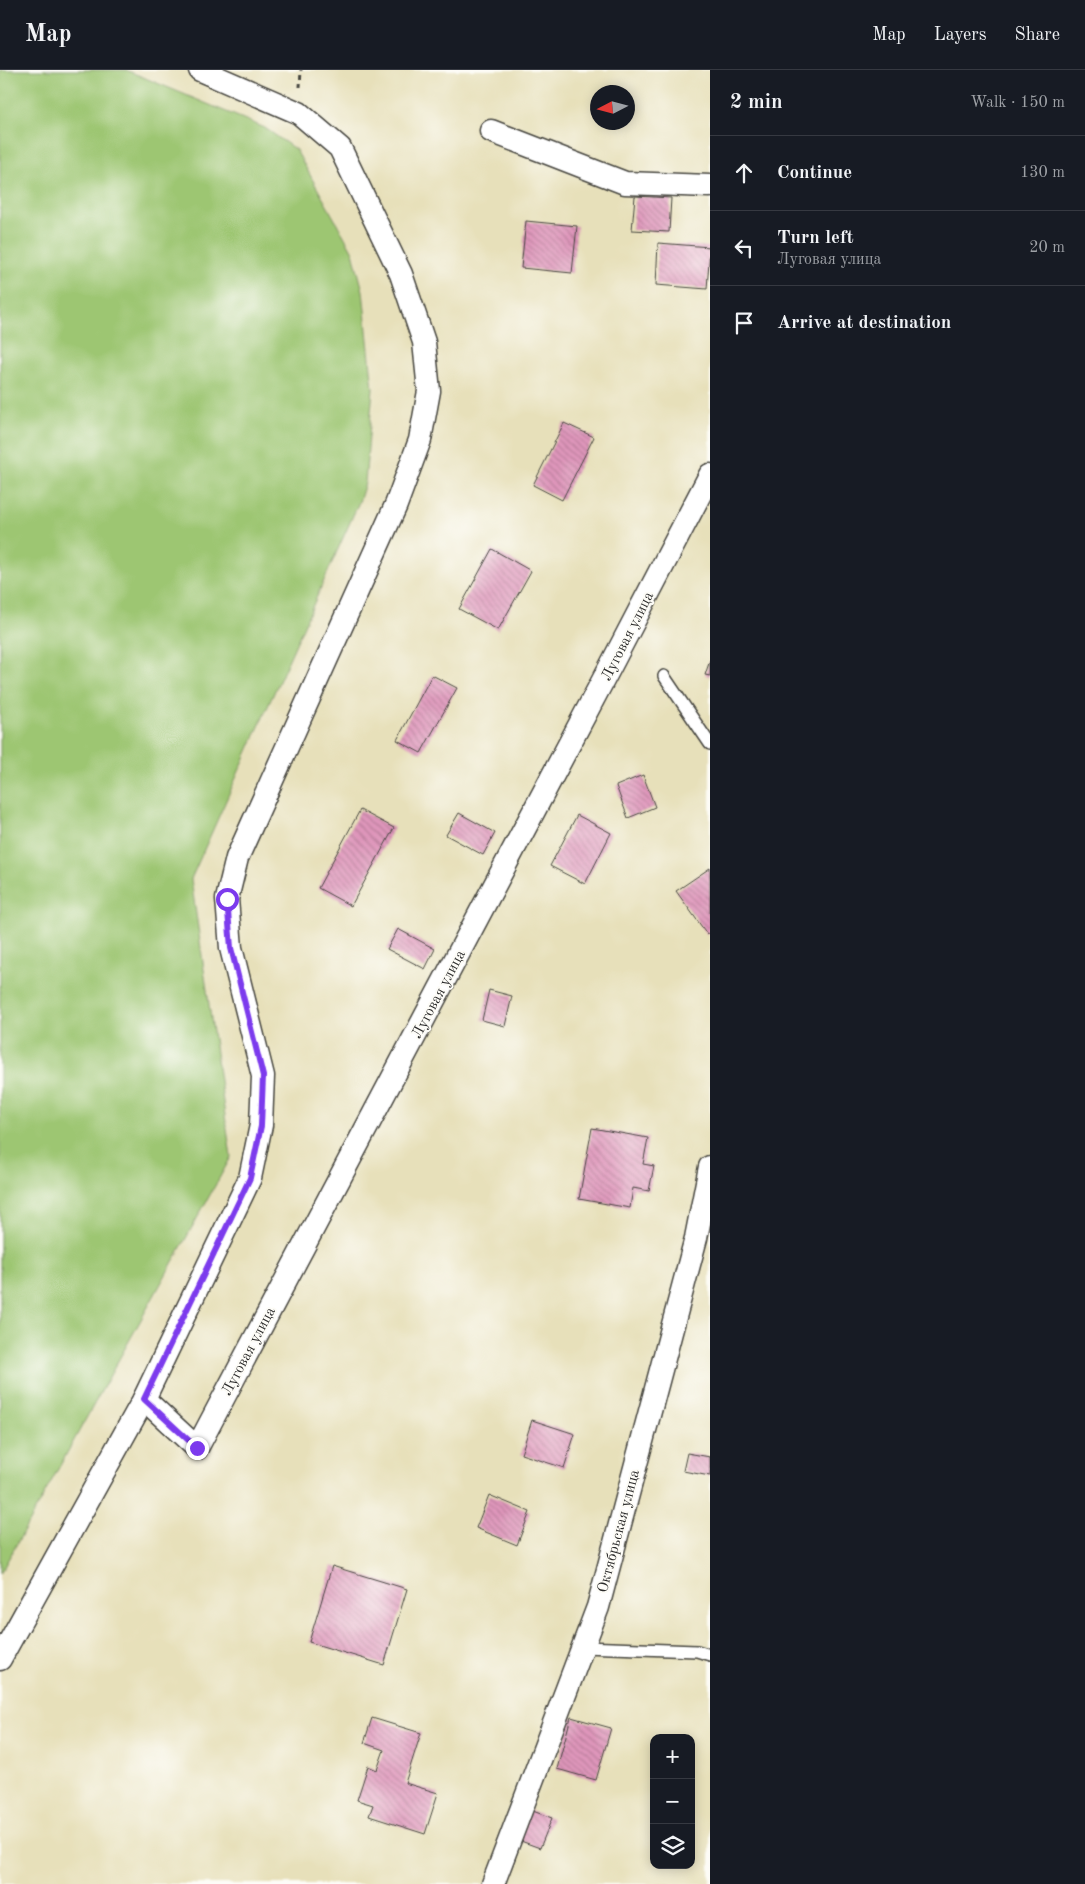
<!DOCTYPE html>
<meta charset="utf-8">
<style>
body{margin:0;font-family:"Old Standard TT",serif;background:#242831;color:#f1f3f6}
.controls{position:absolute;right:15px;bottom:15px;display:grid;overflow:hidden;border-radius:10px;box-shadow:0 2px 12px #0003}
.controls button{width:45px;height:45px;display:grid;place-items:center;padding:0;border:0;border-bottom:1px solid #363941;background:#171b24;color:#f1f3f6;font:25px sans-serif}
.compass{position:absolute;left:590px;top:15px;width:45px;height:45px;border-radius:50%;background:#171b24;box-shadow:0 2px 12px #0003;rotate:264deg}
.stop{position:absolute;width:15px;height:15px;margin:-11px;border:4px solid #7c3aed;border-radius:50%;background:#fff}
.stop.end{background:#7c3aed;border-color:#fff;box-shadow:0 1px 5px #0008}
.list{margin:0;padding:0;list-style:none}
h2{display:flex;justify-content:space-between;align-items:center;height:65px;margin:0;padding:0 20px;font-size:21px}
h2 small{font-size:16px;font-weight:400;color:#9ea1a6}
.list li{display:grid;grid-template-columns:32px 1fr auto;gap:15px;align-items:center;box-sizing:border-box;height:75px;padding:0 20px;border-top:1px solid #363941}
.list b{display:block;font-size:19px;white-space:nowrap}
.list p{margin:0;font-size:16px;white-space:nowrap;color:#9ea1a6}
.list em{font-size:16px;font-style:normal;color:#9ea1a6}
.icon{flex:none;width:28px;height:28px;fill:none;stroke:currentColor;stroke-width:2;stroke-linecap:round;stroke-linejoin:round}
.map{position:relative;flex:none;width:710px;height:1814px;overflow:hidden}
header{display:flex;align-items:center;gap:30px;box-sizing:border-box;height:70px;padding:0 25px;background:#171b24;border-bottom:1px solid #363941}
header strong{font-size:24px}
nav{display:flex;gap:28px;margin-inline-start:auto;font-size:18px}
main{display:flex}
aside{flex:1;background:#171b24}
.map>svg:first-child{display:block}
</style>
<header>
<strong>Map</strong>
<nav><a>Map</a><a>Layers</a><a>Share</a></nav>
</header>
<main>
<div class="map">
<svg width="710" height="1814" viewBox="0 0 710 1814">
<defs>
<pattern id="building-back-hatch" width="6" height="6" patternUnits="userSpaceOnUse" patternTransform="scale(1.25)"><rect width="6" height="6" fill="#df96bb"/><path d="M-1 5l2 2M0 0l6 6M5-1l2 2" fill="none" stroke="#b57b98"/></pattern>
</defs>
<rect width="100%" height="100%" fill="#fdfcf7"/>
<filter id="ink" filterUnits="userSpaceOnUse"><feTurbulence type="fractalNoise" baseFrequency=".02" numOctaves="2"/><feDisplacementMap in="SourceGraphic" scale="10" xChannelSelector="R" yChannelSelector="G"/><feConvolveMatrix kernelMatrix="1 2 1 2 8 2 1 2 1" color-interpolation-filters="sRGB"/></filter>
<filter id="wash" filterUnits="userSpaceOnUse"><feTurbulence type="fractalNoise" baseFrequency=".0096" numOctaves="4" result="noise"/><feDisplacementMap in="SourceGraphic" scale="20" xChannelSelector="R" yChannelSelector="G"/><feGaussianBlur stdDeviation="1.12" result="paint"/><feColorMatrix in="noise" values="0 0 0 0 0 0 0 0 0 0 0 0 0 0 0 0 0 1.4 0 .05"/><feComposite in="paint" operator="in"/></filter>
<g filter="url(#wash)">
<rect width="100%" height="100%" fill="#e7e0ba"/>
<!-- grass -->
<polygon fill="#9dc672" stroke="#64784e" points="0,0 126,0 265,58 296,80 353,182 363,221 373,319 365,413 359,432 191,809 231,1087 0,1504"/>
<g id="blocks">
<!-- building -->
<g fill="url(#building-back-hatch)">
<polygon points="635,126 671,128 669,162 632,160"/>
<polygon points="526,151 577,156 572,203 521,198"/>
<polygon points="658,173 710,177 707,219 656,215"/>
<polygon points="564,353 594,367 562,430 533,415"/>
<polygon points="492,479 531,501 498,560 459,539"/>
<polygon points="710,590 710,606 705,605"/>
<polygon points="432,605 457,618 421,683 397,670"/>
<polygon points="643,705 655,737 628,748 616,716"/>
<polygon points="360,740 394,758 351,836 318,818"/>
<polygon points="459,743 495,763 483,785 446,765"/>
<polygon points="577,745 611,763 585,814 550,796"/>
<polygon points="710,798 710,862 707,864 676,821"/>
<polygon points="398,859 435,879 425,899 387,879"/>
<polygon points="489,920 512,926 505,956 482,950"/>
<polygon points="592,1058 648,1068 643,1094 654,1096 649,1121 633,1118 630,1138 579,1129"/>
<polygon points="532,1350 575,1364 564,1398 521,1384"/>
<polygon points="687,1383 710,1387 710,1406 683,1401"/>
<polygon points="489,1425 530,1442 517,1475 476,1458"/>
<polygon points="332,1496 407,1519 384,1595 309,1572"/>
<polygon points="571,1647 611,1658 596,1710 557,1699"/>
<polygon points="372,1648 421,1663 405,1713 438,1723 425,1764 369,1746 373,1735 357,1730 368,1696 377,1700 384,1680 364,1673"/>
<polygon points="530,1740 552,1748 540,1778 518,1770"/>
</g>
</g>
</g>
<g filter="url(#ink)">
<use href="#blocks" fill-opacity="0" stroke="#474640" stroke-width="1"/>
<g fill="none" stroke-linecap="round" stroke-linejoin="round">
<!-- lane casing -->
<g stroke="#474640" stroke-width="14">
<g id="lane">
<polyline points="664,606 710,674"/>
<polyline points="583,1577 697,1581 710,1585"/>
</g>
</g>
<!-- street casing -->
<g stroke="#474640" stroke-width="25">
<g id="street">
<polyline points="491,61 625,113 710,116"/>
<polyline points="144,1329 197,1378 609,599 710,405"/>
<polyline points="0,1589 144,1329 250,1108 261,1055 263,1006 231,878 227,829 237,788 396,435 420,370 429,321 424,272 401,204 340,78 299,43 200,0"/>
<polyline points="493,1814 598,1537 696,1168 710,1097"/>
</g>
</g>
<!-- path -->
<polyline stroke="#474640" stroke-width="3" stroke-dasharray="4 4" stroke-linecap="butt" points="300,17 301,0"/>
<!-- lane -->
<use href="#lane" stroke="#fff" stroke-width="11"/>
<!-- street -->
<use href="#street" stroke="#fff" stroke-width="22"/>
</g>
</g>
<g fill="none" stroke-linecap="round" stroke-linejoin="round" filter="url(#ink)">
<!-- route -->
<polyline stroke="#7c3aed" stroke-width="6" points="197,1378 144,1329 250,1108 261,1056 263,1006 231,878 227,829"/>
</g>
<g text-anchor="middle" stroke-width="4" stroke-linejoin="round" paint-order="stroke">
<!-- street labels -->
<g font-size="15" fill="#2b2b2b" stroke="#fdfcf7">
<text transform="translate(627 566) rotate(-63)" y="5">Луговая улица</text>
<text transform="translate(438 924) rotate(-62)" y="5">Луговая улица</text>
<text transform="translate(248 1281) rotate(-62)" y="5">Луговая улица</text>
<text transform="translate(618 1461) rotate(-75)" y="5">Октябрьская улица</text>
</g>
</g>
</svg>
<div class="controls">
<button>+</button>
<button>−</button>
<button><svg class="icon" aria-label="layers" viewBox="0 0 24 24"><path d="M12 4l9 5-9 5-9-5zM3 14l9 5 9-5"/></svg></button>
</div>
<svg class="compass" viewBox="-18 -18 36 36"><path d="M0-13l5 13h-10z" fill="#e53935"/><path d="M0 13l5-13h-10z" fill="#9ea1a6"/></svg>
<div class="stop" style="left:227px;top:829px"></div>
<div class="stop end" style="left:197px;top:1378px"></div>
</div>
<aside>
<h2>2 min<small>Walk · 150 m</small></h2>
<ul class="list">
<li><svg class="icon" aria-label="ahead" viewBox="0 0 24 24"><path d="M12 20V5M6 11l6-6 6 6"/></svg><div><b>Continue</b></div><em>130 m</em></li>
<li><svg class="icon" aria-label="left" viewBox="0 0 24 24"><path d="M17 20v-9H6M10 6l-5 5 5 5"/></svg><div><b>Turn left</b><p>Луговая улица</p></div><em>20 m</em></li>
<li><svg class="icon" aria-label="arrive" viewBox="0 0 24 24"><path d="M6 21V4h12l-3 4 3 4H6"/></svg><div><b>Arrive at destination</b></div></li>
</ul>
</aside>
</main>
